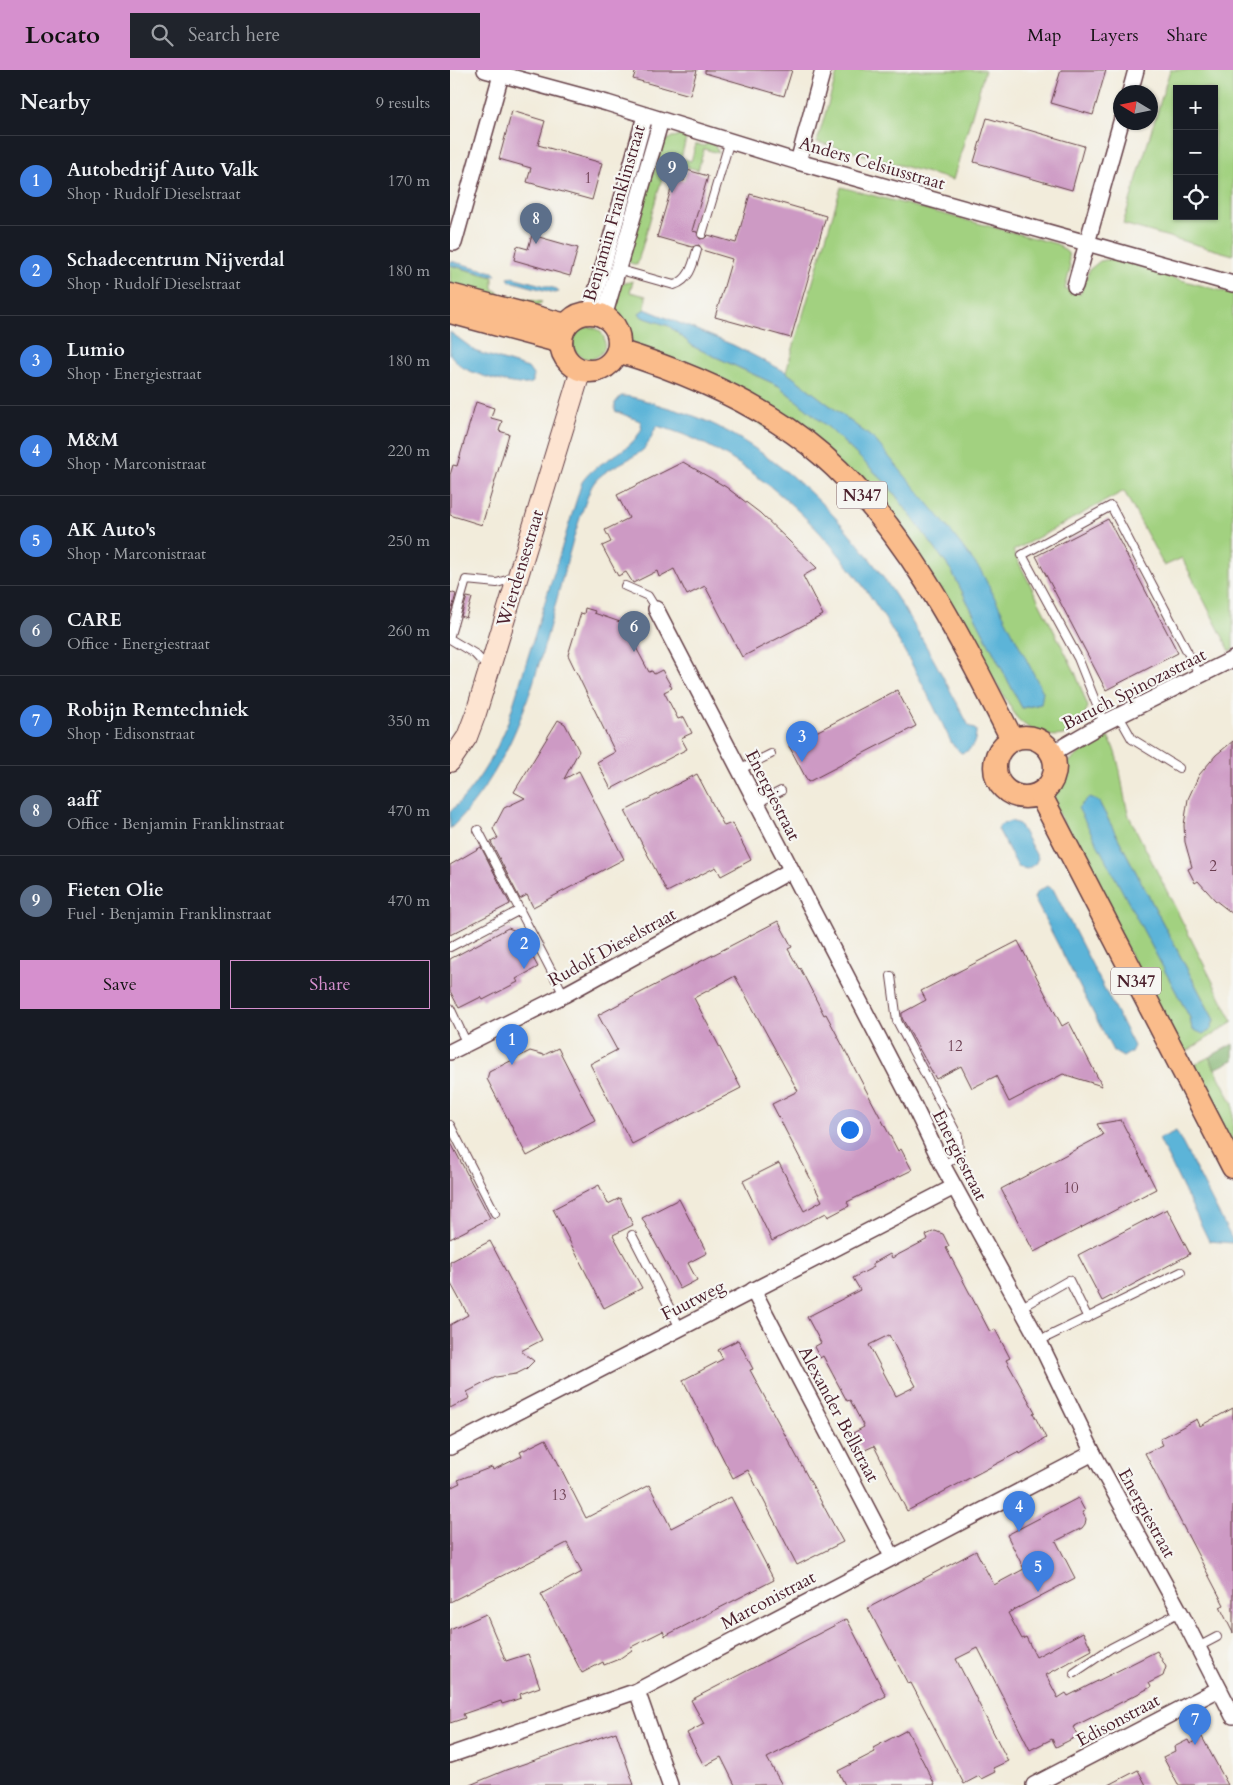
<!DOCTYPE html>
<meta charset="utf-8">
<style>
body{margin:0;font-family:Cardo,serif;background:#20242c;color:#f1f3f6}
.controls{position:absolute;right:15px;top:15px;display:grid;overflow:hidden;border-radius:0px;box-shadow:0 1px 4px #0004}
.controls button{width:45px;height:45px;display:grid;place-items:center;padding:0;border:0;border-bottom:1px solid #363941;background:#171b24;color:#f1f3f6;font:25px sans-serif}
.compass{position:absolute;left:663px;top:15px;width:45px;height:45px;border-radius:50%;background:#171b24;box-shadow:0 1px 4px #0004;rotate:280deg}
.you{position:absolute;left:399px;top:1059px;width:18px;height:18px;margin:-12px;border:4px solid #fff;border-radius:50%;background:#1a73e8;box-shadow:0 0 0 8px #1a73e833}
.badge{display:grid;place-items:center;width:32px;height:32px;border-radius:50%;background:#d690ce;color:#fff;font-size:16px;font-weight:700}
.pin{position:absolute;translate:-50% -41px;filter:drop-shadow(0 1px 2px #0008)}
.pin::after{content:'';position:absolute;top:26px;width:18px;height:15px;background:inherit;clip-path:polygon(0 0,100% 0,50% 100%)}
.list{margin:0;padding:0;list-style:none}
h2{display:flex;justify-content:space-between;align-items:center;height:65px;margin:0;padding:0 20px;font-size:21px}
h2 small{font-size:16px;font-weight:400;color:#9ea1a6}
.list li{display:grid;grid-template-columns:32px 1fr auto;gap:15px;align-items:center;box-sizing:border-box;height:90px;padding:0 20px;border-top:1px solid #363941}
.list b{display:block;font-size:19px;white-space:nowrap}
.list p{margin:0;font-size:16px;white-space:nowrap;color:#9ea1a6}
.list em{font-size:16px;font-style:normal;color:#9ea1a6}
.actions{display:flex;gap:10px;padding:15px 20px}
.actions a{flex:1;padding:11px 0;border:1px solid #d690ce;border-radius:0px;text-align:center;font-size:18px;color:#d690ce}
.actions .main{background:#d690ce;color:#111}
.icon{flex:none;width:28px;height:28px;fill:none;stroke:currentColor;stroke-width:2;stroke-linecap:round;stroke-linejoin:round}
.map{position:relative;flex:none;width:783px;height:1715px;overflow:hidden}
header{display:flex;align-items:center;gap:30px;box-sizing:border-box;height:70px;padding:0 25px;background:#d690ce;color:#111}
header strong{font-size:24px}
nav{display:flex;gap:28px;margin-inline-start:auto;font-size:18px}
.search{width:350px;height:45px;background:#20242c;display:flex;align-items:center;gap:12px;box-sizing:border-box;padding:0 18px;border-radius:0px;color:#9ea1a6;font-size:19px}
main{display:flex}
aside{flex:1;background:#171b24}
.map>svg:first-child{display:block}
</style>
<header>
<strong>Locato</strong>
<div class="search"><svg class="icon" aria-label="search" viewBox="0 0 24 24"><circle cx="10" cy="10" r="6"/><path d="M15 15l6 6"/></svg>Search here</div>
<nav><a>Map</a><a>Layers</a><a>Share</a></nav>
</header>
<main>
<aside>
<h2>Nearby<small>9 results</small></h2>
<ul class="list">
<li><span class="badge" style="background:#3f7fe0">1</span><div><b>Autobedrijf Auto Valk</b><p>Shop · Rudolf Dieselstraat</p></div><em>170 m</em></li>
<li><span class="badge" style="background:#3f7fe0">2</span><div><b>Schadecentrum Nijverdal</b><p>Shop · Rudolf Dieselstraat</p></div><em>180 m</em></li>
<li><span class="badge" style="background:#3f7fe0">3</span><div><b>Lumio</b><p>Shop · Energiestraat</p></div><em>180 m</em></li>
<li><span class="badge" style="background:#3f7fe0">4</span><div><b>M&amp;M</b><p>Shop · Marconistraat</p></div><em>220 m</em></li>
<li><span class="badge" style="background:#3f7fe0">5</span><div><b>AK Auto's</b><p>Shop · Marconistraat</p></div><em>250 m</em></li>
<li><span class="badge" style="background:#5c6f8a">6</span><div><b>CARE</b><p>Office · Energiestraat</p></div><em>260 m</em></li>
<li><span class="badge" style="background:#3f7fe0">7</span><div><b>Robijn Remtechniek</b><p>Shop · Edisonstraat</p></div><em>350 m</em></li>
<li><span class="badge" style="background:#5c6f8a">8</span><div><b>aaff</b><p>Office · Benjamin Franklinstraat</p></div><em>470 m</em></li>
<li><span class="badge" style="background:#5c6f8a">9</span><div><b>Fieten Olie</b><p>Fuel · Benjamin Franklinstraat</p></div><em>470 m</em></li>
</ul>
<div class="actions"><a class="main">Save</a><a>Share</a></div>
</aside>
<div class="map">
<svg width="783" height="1715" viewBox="0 0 783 1715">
<rect width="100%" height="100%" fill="#f6f6f2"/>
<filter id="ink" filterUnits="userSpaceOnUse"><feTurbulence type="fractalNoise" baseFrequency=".02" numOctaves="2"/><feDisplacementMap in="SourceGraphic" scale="10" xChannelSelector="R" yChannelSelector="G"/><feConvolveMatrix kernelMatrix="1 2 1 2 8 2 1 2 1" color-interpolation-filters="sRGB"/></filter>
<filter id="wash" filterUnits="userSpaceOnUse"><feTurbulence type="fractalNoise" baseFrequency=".0096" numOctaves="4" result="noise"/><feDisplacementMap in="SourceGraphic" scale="20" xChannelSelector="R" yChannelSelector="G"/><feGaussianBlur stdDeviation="1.12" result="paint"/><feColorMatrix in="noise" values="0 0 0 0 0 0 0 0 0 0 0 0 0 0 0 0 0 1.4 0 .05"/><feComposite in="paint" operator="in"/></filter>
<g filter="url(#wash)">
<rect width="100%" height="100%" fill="#f2ecdb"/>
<!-- green -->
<g fill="#a2d180" stroke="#767856" fill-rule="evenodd">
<polygon points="388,0 535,0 503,110 367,72"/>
<path d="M720 0H783V185L673 154ZM727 19H764V146H727Z"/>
<polygon points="237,65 231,88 241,91 246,74 255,76 257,71 264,74 269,83 254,79 248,100 217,91 187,195 174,191 212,73 222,67"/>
<path d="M391 117 607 174 618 183 620 199 615 219 630 224 639 200 650 191 666 188 724 208 783 224V580L780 581 732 488 714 496 674 421 563 481 625 602 638 637C635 643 630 656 624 660 606 673 580 662 567 648L492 523 416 422 176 268C164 251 162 233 168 215L183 211 180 222 196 226 195 239 189 243 192 247 219 256 244 277 329 316 379 358 438 415 501 500 572 638 591 634 425 370 336 302Z"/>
<polygon points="0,195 43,207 43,218 51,225 92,232 81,242 0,219"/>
<circle cx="139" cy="273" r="16"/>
<path d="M652 666 659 668C672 692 671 720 679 746L783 952 731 985 602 730 616 694ZM649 732 764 950 761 959H742L740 948 636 751Z"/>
<polygon points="759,987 783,1034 783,1084 738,998"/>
</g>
<!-- forest -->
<polygon fill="#81b36e" stroke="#66694c" points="783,974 783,990 765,999 759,987"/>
<!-- water -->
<g fill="#5bb4d8" stroke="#526a82">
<polygon points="0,191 43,202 46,205 42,206 0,195"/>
<polygon points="62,207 107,219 109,222 105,223 60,211 58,208"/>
<polygon points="195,239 283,275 336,302 425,370 492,450 531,501 593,622 591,634 572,638 501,500 438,415 379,358 329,316 244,277 219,256 192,247 189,243"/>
<path d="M0 262 27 282 78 298 83 305V312C75 320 20 304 11 296 7 293 3 288 0 284Z"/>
<path d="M171 326C186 326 204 334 219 338 256 348 281 362 313 384 414 456 463 549 519 656L526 660C526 671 523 681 511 683L502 674C453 570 397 470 301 402 271 381 242 365 207 356 202 363 200 373 194 379 178 393 148 399 140 420 96 533 91 670 0 759V742C25 718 42 690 56 658L132 412C148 388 180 385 192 358L190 351 165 341V333Z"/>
<polygon points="639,727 649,732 764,950 761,959 753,964 742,959 740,948 628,738"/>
<polygon points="561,751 569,754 588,788 585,794 577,799 568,797 548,759 550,755"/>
<polygon points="597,816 603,819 684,976 681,982 673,987 663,981 584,828 587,822"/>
<polygon points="726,1061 783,1171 783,1173 759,1171 709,1069"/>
</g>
<g id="blocks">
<!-- building -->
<g fill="#cd9ac4" fill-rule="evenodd">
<polygon points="186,0 247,0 240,25 183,9"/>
<polygon points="255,0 342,0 334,26 255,3"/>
<polygon points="611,0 656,0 643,45 601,33"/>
<polygon points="62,41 95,51 88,75 152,93 142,130 77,112 81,98 49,89"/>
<polygon points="537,48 634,76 622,120 524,92"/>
<polygon points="237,100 258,106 242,161 247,162 250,169 255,168 258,165 286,173 300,124 376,146 341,268 265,247 282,189 252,180 249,175 242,177 207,167 224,109 234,111"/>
<polygon points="82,165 128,178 120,206 64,190 67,176 78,179"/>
<polygon points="26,332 44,338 41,348 52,351 49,361 59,364 32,455 0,445 0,405 3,395 7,396"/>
<polygon points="233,392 276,417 310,443 367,498 353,506 373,545 292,587 255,516 237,525 224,499 209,507 207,501 183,513 176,502 168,506 152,476 161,472 155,460 179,448 167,425"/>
<polygon points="658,449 728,583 656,620 586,486"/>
<polygon points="0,522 6,524 1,543 0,543"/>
<polygon points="17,527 22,528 16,548 11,546"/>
<polygon points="135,538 145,541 144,543 173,553 199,602 202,601 204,604 212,600 222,618 214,622 228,649 234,647 242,663 231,668 237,679 161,719 147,692 165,682 118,585 131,543 134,544"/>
<polygon points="447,620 466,656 358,712 339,676"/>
<polygon points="108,650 115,654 129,681 114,709 129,701 174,789 83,837 77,825 70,829 41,772 48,768 43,759 54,738 75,728 64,722"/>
<polygon points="783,671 783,844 765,830 748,811 745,813 738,799 742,797 735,772 734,755 738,729 749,705 766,685"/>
<polygon points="247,704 274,756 282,753 301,790 271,806 266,797 217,822 175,741"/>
<polygon points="31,777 60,834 0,865 0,795"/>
<polygon points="328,851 342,877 338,879 349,899 350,898 374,945 376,944 448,1081 451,1079 462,1100 397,1132 399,1136 378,1147 376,1143 322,1171 293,1111 329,1093 354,1141 372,1131 322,1034 348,1021 285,906 244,928 291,1018 182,1074 140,994 167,980 148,945"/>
<polygon points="58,858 69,862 88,897 66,909 68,912 33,930 31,927 9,938 0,921 0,889"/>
<polygon points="568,871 612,956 619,952 652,1016 613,1004 559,1032 546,1006 522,1018 511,996 486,1009 452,948 452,943 476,930 471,921"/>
<polygon points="108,978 145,1050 77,1086 37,1009 39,1002 80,981 94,985"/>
<polygon points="671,1050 706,1119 584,1182 551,1119 653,1065 647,1054"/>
<polygon points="0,1071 40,1148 0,1169"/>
<polygon points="149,1115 158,1134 170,1128 183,1155 163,1165 192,1218 154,1238 103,1139"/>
<polygon points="229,1129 257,1183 238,1193 247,1210 230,1219 192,1148"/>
<polygon points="717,1139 740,1184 652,1231 628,1185"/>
<path d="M485 1161 493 1164 499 1176 496 1178 540 1262 545 1259 560 1288 556 1290 585 1342 583 1343 596 1368 570 1384 569 1382 457 1441 424 1376 413 1381 403 1363 414 1357 400 1330 397 1331 373 1286 370 1288 364 1277 371 1273 357 1247 410 1220 403 1208 424 1197 422 1194 440 1184 442 1188 478 1169 476 1165ZM439 1265 466 1316 446 1326 419 1275Z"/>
<polygon points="40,1171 92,1270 71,1281 84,1291 76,1299 66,1304 46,1307 17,1322 20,1328 0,1338 0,1255 18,1245 0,1212 0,1192"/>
<polygon points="288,1270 303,1299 300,1300 393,1472 347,1495 298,1400 283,1408 233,1310 273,1289 268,1280"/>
<polygon points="783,1338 783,1563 770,1537 774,1535 695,1383 713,1375 710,1369 747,1349 750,1356"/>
<polygon points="96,1369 136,1448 199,1415 221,1458 281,1427 324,1510 215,1566 213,1561 181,1577 182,1580 169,1589 154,1595 153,1592 132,1603 91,1524 132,1502 117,1473 0,1532 0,1418 10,1413 8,1410 42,1397 43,1400 72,1386 70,1382"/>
<polygon points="628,1428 635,1441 632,1442 636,1449 635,1454 632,1458 606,1471 625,1508 558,1543 572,1569 576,1567 586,1587 633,1562 642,1580 596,1605 608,1628 616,1623 618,1626 707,1581 716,1597 713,1606 699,1613 701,1617 623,1657 628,1666 606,1677 602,1669 580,1680 528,1578 506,1589 558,1691 543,1698 545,1702 531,1709 529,1706 514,1714 461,1613 458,1614 418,1538 526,1481 544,1515 574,1499 557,1465"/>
<polygon points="36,1544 56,1591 78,1584 90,1617 70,1624 71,1628 62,1631 52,1634 51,1631 13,1644 15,1648 0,1653 0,1560"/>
<polygon points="397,1549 436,1626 317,1688 332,1715 285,1715 271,1687 254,1696 237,1663 254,1654 241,1630"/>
<polygon points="457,1660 485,1715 395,1715 388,1701 425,1682 423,1678"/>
<polygon points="166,1662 184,1715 20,1715 56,1700"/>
<polygon points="752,1667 778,1715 728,1715 713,1687 725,1681 724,1677 738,1670 740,1674"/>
<polygon points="688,1700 696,1715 659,1715"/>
</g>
</g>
</g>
<g filter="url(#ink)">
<use href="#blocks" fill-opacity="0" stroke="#633e45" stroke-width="1"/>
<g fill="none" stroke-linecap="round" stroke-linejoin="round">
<!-- lane casing -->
<g stroke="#633e45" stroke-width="10">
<g id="lane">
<polyline points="252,164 280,70"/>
<path d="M167 199 224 215C240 210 243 194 247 180"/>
<polyline points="175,516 198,526 206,539"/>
<polyline points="0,565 16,510 47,513 66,507"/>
<polyline points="0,569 25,584 38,598"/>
<polyline points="669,646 682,669 729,698"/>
<polyline points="654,653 628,588 572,485 661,436 750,606"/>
<polyline points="289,700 321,684"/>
<polyline points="307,733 331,721"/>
<polyline points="28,760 114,925"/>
<polyline points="0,877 70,840"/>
<polyline points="441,906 447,951 508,1066 509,1085 493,1096"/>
<polyline points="0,938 17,974"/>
<polyline points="0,1055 45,1143"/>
<polyline points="182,1165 230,1258"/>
<polyline points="570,1238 619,1210 638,1248"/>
<polyline points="589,1271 731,1202"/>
<polyline points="748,1577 767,1567"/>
<polyline points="624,1603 661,1578 730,1542"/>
</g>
</g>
<!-- street casing -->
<g stroke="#633e45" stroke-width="18">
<g id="street">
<polyline points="35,0 157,33 348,92 783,214"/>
<polyline points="680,22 686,0"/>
<polyline points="348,92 373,0"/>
<polyline points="4,173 51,5"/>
<polyline points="625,216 671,52"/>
<polyline points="140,243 195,46"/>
<polyline points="154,247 211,50"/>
<polyline points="206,539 464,1036 493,1096 589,1271 643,1383 730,1542 783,1646"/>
<polyline points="602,683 654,653 783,589"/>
<polyline points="0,982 114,925 340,801"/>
<polyline points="303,1220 442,1486"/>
<polyline points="0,1377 504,1117"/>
<polyline points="187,1621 220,1715"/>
<polyline points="0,1685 187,1621 643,1383"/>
<polyline points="584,1715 769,1619"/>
</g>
</g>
<!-- secondary casing -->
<g stroke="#633e45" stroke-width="22">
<polyline id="secondary" points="0,692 17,667 26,643 131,300"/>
</g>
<!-- primary casing -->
<g stroke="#633e45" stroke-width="25">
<g id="primary">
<polyline points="0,225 116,255"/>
<polyline points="0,242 111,272"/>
<circle cx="140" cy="272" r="29"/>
<path d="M168 281C240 303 314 335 372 385 458 460 511 569 562 669"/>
<circle cx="575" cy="697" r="30"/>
<polyline points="590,724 783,1097"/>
</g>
</g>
<!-- lane -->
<use href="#lane" stroke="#fff" stroke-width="8"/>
<!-- street -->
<use href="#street" stroke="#fff" stroke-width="15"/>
<!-- secondary -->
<use href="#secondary" stroke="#fde4d1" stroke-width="20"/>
<!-- primary -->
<use href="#primary" stroke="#fabc8b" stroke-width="22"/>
</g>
</g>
<g text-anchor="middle" stroke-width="4.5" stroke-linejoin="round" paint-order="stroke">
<!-- number labels -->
<g font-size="15" fill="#6b3e51">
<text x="138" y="113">1</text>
<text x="763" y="801">2</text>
<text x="505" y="981">12</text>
<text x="621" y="1123">10</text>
<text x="109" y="1430">13</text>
</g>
<!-- shield labels -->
<g fill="#f6f6f2" stroke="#7e6067" stroke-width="1">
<rect x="387" y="411.5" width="50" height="27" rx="4"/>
<rect x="661" y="897.5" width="50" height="27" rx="4"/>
</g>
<g font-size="16" font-weight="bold" fill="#4a1f2b">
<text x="412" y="431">N347</text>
<text x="686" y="917">N347</text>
</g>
<!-- street labels -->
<g font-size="18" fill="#4a1f2b" stroke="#f6f6f2">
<text transform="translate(422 93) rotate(16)" y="6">Anders Celsiusstraat</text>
<text transform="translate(164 143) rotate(-74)" y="6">Benjamin Franklinstraat</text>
<text transform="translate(70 498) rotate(-73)" y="6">Wierdensestraat</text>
<text transform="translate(684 619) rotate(-27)" y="6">Baruch Spinozastraat</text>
<text transform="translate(323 725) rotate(63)" y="6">Energiestraat</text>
<text transform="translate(162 877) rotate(-29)" y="6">Rudolf Dieselstraat</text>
<text transform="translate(510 1085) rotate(63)" y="6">Energiestraat</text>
<text transform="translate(243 1230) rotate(-27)" y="6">Fuutweg</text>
<text transform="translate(389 1344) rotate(62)" y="6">Alexander Bellstraat</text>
<text transform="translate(697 1443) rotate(61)" y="6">Energiestraat</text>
<text transform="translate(318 1530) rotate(-28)" y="6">Marconistraat</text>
<text transform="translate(668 1650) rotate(-28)" y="6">Edisonstraat</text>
</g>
</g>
</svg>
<div class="controls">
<button>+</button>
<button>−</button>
<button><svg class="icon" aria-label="locate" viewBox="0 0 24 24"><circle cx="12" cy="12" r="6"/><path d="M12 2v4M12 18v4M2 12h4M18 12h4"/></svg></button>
</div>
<svg class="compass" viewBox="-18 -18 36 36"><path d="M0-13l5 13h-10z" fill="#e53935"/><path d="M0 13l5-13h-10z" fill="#9ea1a6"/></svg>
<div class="you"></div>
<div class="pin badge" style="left:62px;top:995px;background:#3f7fe0">1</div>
<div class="pin badge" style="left:74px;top:899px;background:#3f7fe0">2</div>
<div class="pin badge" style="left:352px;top:692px;background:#3f7fe0">3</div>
<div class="pin badge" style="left:569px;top:1462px;background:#3f7fe0">4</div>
<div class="pin badge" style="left:588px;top:1522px;background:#3f7fe0">5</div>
<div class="pin badge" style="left:184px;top:582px;background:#5c6f8a">6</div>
<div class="pin badge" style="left:745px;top:1675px;background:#3f7fe0">7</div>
<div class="pin badge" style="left:86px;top:174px;background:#5c6f8a">8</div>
<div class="pin badge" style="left:222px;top:123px;background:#5c6f8a">9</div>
</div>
</main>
